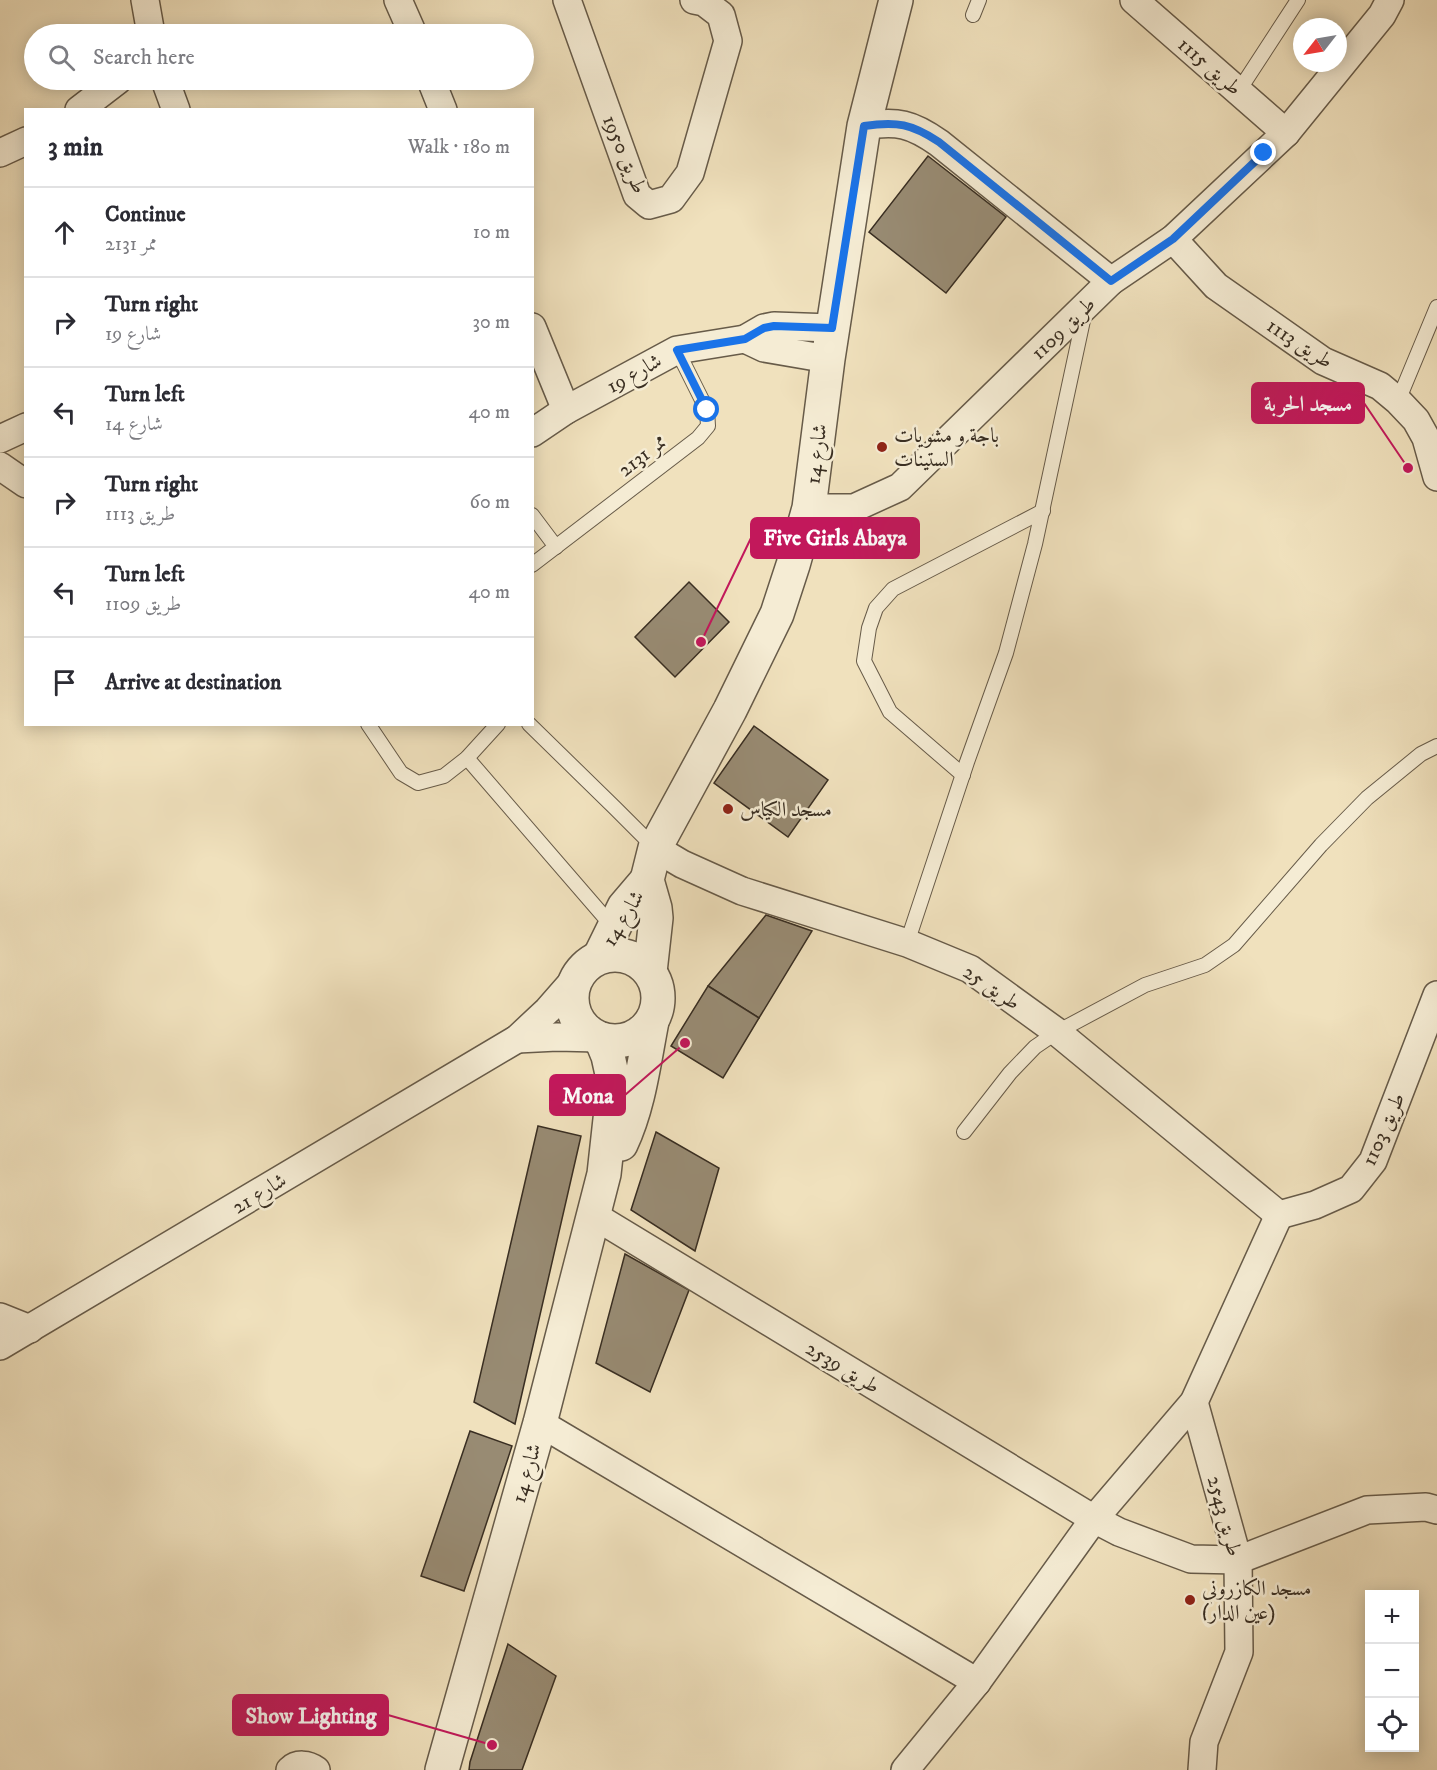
<!DOCTYPE html>
<meta charset="utf-8">
<style>
body{margin:0;font-family:"IM FELL DW Pica",Amiri,serif;background:#f2f2f3;color:#2b2b33}
.controls{position:absolute;right:18px;bottom:18px;display:grid;overflow:hidden;border-radius:0px;box-shadow:0 3px 15px #0003}
.controls button{width:54px;height:54px;display:grid;place-items:center;padding:0;border:0;border-bottom:2px solid #e1e1e2;background:#fff;color:#2b2b33;font:30px sans-serif}
.compass{position:absolute;left:1293px;top:18px;width:54px;height:54px;border-radius:50%;background:#fff;box-shadow:0 3px 15px #0003;rotate:239deg}
.stop{position:absolute;width:18px;height:18px;margin:-14px;border:4px solid #1a73e8;border-radius:50%;background:#fff}
.stop.end{background:#1a73e8;border-color:#fff;box-shadow:0 2px 6px #0008}
.list{margin:0;padding:0;list-style:none}
h2{display:flex;justify-content:space-between;align-items:center;height:78px;margin:0;padding:0 24px;font-size:26px}
h2 small{font-size:20px;font-weight:400;color:#7c7c81}
.list li{display:grid;grid-template-columns:39px 1fr auto;gap:18px;align-items:center;box-sizing:border-box;height:90px;padding:0 24px;border-top:2px solid #e1e1e2}
.list b{display:block;font-size:22px;white-space:nowrap}
.list p{margin:0;font-size:20px;white-space:nowrap;color:#7c7c81}
.list em{font-size:20px;font-style:normal;color:#7c7c81}
.icon{flex:none;width:33px;height:33px;fill:none;stroke:currentColor;stroke-width:2;stroke-linecap:round;stroke-linejoin:round}
.map{position:relative;flex:none;width:1437px;height:1770px;overflow:hidden}
.search{position:absolute;background:#fff;box-shadow:0 3px 15px #0003;left:24px;top:24px;width:510px;height:66px;display:flex;align-items:center;gap:15px;box-sizing:border-box;padding:0 21px;border-radius:33px;color:#7c7c81;font-size:22px}
.panel{position:absolute;background:#fff;box-shadow:0 3px 15px #0003;left:24px;top:108px;width:510px;height:618px;border-radius:0px}
.map>svg:first-child{display:block}
</style>
<div class="map">
<svg width="1437" height="1770" viewBox="0 0 1437 1770">
<rect width="100%" height="100%" fill="#f0e1bd"/>
<filter id="stains"><feTurbulence type="fractalNoise" baseFrequency=".00333" numOctaves="4"/><feColorMatrix values="0 0 0 0 .2 0 0 0 0 .09 0 0 0 0 .02 0 0 0 .5 -.17"/></filter>
<radialGradient id="worn" r=".72"><stop offset=".6" stop-color="#630" stop-opacity="0"/><stop offset="1" stop-color="#630" stop-opacity=".3"/></radialGradient>
<!-- building -->
<g fill="#988b73" stroke="#392e22" stroke-width="1.5">
<polygon points="928,156 1006,217 946,293 869,232"/>
<polygon points="689,582 729,622 675,677 635,637"/>
<polygon points="754,726 828,780 788,837 714,783"/>
<polygon points="766,915 812,931 759,1018 708,986"/>
<polygon points="708,986 759,1018 723,1078 671,1046"/>
<polygon points="538,1126 581,1136 515,1424 474,1402"/>
<polygon points="656,1132 719,1168 695,1251 631,1210"/>
<polygon points="625,1254 689,1290 650,1392 596,1363"/>
<polygon points="470,1431 512,1446 464,1591 421,1576"/>
<polygon points="508,1644 556,1676 522,1770 469,1770 470,1762"/>
</g>
<g fill="none" stroke-linecap="round" stroke-linejoin="round">
<!-- service casing -->
<g stroke="#675b49" stroke-width="16">
<g id="service">
<polyline points="973,15 979,0"/>
<polyline points="1238,92 1298,0"/>
<polyline points="1398,401 1437,307"/>
<polyline points="532,515 556,547"/>
<polyline points="532,565 698,438 708,426 707,410 677,350"/>
<polyline points="368,724 401,773 418,783 444,776 467,758 498,724"/>
<polyline points="529,724 615,808 655,848"/>
<polyline points="467,758 613,927"/>
<polyline points="963,775 890,712 864,661 869,628 876,608 893,589 1043,511"/>
<polyline points="907,943 967,762 1006,653 1035,544 1085,311"/>
<polyline points="964,1132 1010,1073 1035,1047 1057,1032 1145,985 1205,965 1234,945 1321,845 1367,798 1421,754 1437,746"/>
</g>
</g>
<!-- minor casing -->
<g stroke="#675b49" stroke-width="30">
<g id="minor">
<polyline points="145,0 151,34"/>
<polyline points="398,0 413,34"/>
<polyline points="567,0 637,195 649,205 671,199 690,173 728,41 721,15 704,2 694,0"/>
<polyline points="1134,0 1286,133"/>
<polyline points="165,80 176,110"/>
<polyline points="431,80 443,110"/>
<polyline points="79,110 118,80"/>
<path d="M864 126C897 120 912 124 939 143L1111 281"/>
<polyline points="0,153 26,141"/>
<polyline points="1173,239 1216,286 1323,361 1380,386 1398,401 1416,420 1426,438 1437,477"/>
<polyline points="532,327 566,410"/>
<polyline points="745,339 764,348 828,359"/>
<polyline points="532,433 566,410 677,350 745,339 764,328 774,326 832,328"/>
<polyline points="0,439 26,427"/>
<polyline points="0,466 26,484"/>
<polyline points="809,508 854,508 900,487 1111,281 1173,239 1286,133 1382,15 1390,0"/>
<polyline points="655,848 682,864 742,891 907,943 970,969 1057,1032 1279,1215"/>
<polyline points="517,1039 557,1037 598,1038"/>
<polyline points="593,1215 1094,1519 1119,1532 1191,1559 1238,1560 1367,1510 1426,1507 1437,1510"/>
<polyline points="1279,1215 1315,1205 1351,1189 1373,1161 1437,995"/>
<polyline points="0,1317 30,1329"/>
<polyline points="0,1346 517,1039 548,1010 576,978"/>
<polyline points="1194,1402 1238,1560 1239,1652 1204,1742 1202,1770"/>
<polyline points="540,1423 977,1682"/>
<path d="M290 1770C297 1763 308 1764 316 1770"/>
<polyline points="905,1770 977,1682 1094,1519 1194,1402 1279,1215"/>
</g>
</g>
<!-- tertiary casing -->
<g stroke="#675b49" stroke-width="36">
<g id="tertiary">
<circle cx="615" cy="998" r="43"/>
<polyline points="600,956 624,907 647,880"/>
<polyline points="650,972 656,918 655,908 647,880 655,848 730,710 777,614 793,565 809,508 828,359 864,126 896,0"/>
<path d="M621 1144C639 1106 644 1062 652 1021"/>
<polyline points="442,1770 540,1423 604,1174 613,1092 612,1074 608,1056 601,1039"/>
</g>
</g>
<!-- service -->
<use href="#service" stroke="#f5ecd4" stroke-width="14"/>
<!-- minor -->
<use href="#minor" stroke="#f5ecd4" stroke-width="27"/>
<!-- tertiary -->
<use href="#tertiary" stroke="#f5ecd4" stroke-width="33"/>
</g>
<g fill="none" stroke-linecap="round" stroke-linejoin="round">
<!-- route -->
<path stroke="#1a73e8" stroke-width="8" d="M707 410 677 350 745 339 764 328 774 326 832 328 864 126C897 121 912 124 939 142L1111 281 1173 239 1264 153"/>
</g>
<!-- markers -->
<g fill="#8f2418" stroke="#f5ecd4" stroke-width="2">
<circle cx="882" cy="447" r="6"/>
<circle cx="728" cy="809" r="6"/>
<circle cx="1190" cy="1600" r="6"/>
</g>
<g text-anchor="middle" stroke-width="5" stroke-linejoin="round" paint-order="stroke">
<!-- street labels -->
<g font-size="21" fill="#392e22" stroke="#f5ecd4">
<text transform="translate(1210 66) rotate(41)" y="7">طريق 1115</text>
<text transform="translate(625 154) rotate(67)" y="7">طريق 1950</text>
<text transform="translate(1063 328) rotate(-44)" y="7">طريق 1109</text>
<text transform="translate(1300 343) rotate(33)" y="7">طريق 1113</text>
<text transform="translate(634 373) rotate(-29)" y="7">شارع 19</text>
<text transform="translate(816 454) rotate(-83)" y="7">شارع 14</text>
<text transform="translate(642 455) rotate(-38)" y="7">ممر 2131</text>
<text transform="translate(623 918) rotate(-59)" y="7">شارع 14</text>
<text transform="translate(992 987) rotate(34)" y="7">طريق 25</text>
<text transform="translate(1383 1129) rotate(-66)" y="7">طريق 1103</text>
<text transform="translate(259 1193) rotate(-31)" y="7">شارع 21</text>
<text transform="translate(843 1367) rotate(31)" y="7">طريق 2539</text>
<text transform="translate(526 1473) rotate(-74)" y="7">شارع 14</text>
<text transform="translate(1225 1516) rotate(75)" y="7">طريق 2543</text>
</g>
<!-- poi labels -->
<g font-size="21" fill="#392e22" stroke="#f5ecd4" text-anchor="start">
<text x="894" y="442">باجة و مشويات<tspan x="894" dy="24">الستينات</tspan></text>
<text x="740" y="816">مسجد الكياس</text>
<text x="1202" y="1595">مسجد الكازروني<tspan x="1202" dy="24">(عين الدار)</tspan></text>
</g>
</g>
<!-- callouts -->
<path fill="none" stroke="#c2185b" stroke-width="2" d="M1408 468L1364 403M701 642L751 538M685 1043L625 1095M492 1745L388 1715"/>
<g fill="#c2185b" stroke="#f5ecd4" stroke-width="2">
<circle cx="1408" cy="468" r="6"/>
<circle cx="701" cy="642" r="6"/>
<circle cx="685" cy="1043" r="6"/>
<circle cx="492" cy="1745" r="6"/>
</g>
<g fill="#c2185b" stroke="#c2185b" stroke-width="2">
<rect x="1252" y="383" width="112" height="40" rx="6"/>
<rect x="751" y="518" width="168" height="40" rx="6"/>
<rect x="550" y="1075" width="75" height="40" rx="6"/>
<rect x="233" y="1695" width="155" height="40" rx="6"/>
</g>
<g font-size="22" text-anchor="middle" font-weight="bold" fill="#fff">
<text x="1308" y="411">مسجد الحربة</text>
<text x="835" y="545">Five Girls Abaya</text>
<text x="588" y="1103">Mona</text>
<text x="311" y="1723">Show Lighting</text>
</g>
<rect width="100%" height="100%" filter="url(#stains)"/>
<rect width="100%" height="100%" fill="url(#worn)"/>
</svg>
<div class="controls">
<button>+</button>
<button>−</button>
<button><svg class="icon" aria-label="locate" viewBox="0 0 24 24"><circle cx="12" cy="12" r="6"/><path d="M12 2v4M12 18v4M2 12h4M18 12h4"/></svg></button>
</div>
<svg class="compass" viewBox="-18 -18 36 36"><path d="M0-13l5 13h-10z" fill="#e53935"/><path d="M0 13l5-13h-10z" fill="#7c7c81"/></svg>
<div class="stop" style="left:707px;top:410px"></div>
<div class="stop end" style="left:1264px;top:153px"></div>
<div class="search"><svg class="icon" aria-label="search" viewBox="0 0 24 24"><circle cx="10" cy="10" r="6"/><path d="M15 15l6 6"/></svg>Search here</div>
<section class="panel">
<h2>3 min<small>Walk · 180 m</small></h2>
<ul class="list">
<li><svg class="icon" aria-label="ahead" viewBox="0 0 24 24"><path d="M12 20V5M6 11l6-6 6 6"/></svg><div><b>Continue</b><p>ممر 2131</p></div><em>10 m</em></li>
<li><svg class="icon" aria-label="right" viewBox="0 0 24 24"><path d="M7 20v-9h11M14 6l5 5-5 5"/></svg><div><b>Turn right</b><p>شارع 19</p></div><em>30 m</em></li>
<li><svg class="icon" aria-label="left" viewBox="0 0 24 24"><path d="M17 20v-9H6M10 6l-5 5 5 5"/></svg><div><b>Turn left</b><p>شارع 14</p></div><em>40 m</em></li>
<li><svg class="icon" aria-label="right" viewBox="0 0 24 24"><path d="M7 20v-9h11M14 6l5 5-5 5"/></svg><div><b>Turn right</b><p>طريق 1113</p></div><em>60 m</em></li>
<li><svg class="icon" aria-label="left" viewBox="0 0 24 24"><path d="M17 20v-9H6M10 6l-5 5 5 5"/></svg><div><b>Turn left</b><p>طريق 1109</p></div><em>40 m</em></li>
<li><svg class="icon" aria-label="arrive" viewBox="0 0 24 24"><path d="M6 21V4h12l-3 4 3 4H6"/></svg><div><b>Arrive at destination</b></div></li>
</ul>
</section>
</div>
